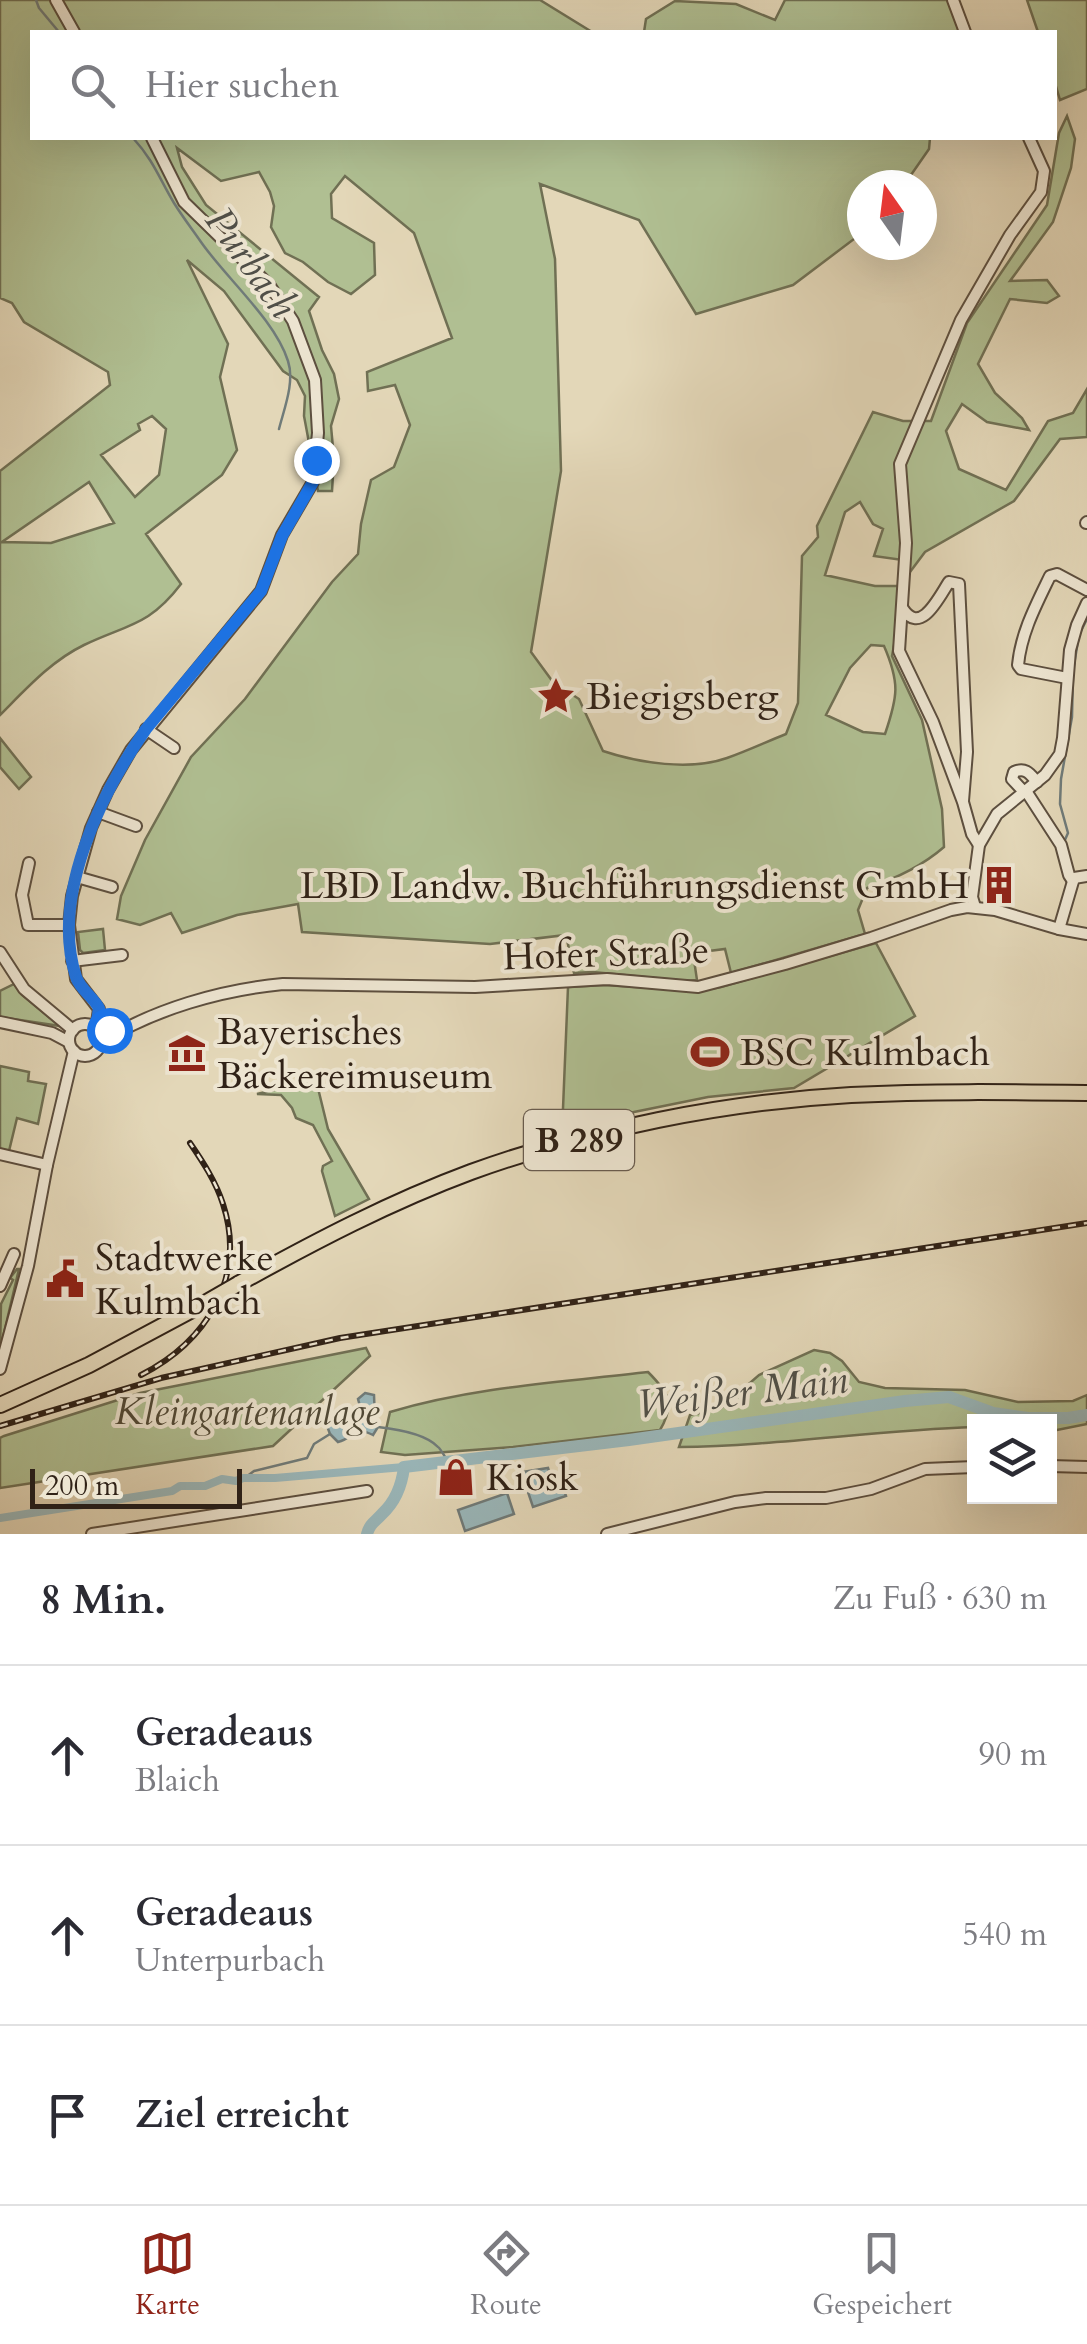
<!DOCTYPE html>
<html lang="de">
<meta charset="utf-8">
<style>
body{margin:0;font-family:Cardo,serif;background:#f2f2f3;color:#2b2b33}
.controls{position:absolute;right:30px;bottom:30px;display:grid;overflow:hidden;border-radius:0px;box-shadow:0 10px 40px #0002}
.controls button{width:90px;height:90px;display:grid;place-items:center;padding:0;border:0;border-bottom:2px solid #e1e1e2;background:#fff;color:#2b2b33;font:50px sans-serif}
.compass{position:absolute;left:847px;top:170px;width:90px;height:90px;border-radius:50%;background:#fff;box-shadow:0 10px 40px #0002;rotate:346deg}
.scale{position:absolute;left:30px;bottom:25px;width:212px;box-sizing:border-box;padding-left:10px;border:5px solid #302217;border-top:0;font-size:28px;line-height:35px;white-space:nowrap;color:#302217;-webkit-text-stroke:8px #ede5d1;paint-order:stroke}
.stop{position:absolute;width:30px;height:30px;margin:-22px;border:8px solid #1a73e8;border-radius:50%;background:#fff}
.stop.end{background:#1a73e8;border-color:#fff;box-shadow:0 2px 10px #0008}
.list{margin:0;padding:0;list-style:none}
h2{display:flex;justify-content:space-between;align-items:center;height:130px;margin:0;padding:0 40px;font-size:42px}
h2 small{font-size:32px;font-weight:400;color:#7c7c81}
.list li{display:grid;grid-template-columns:65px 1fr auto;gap:30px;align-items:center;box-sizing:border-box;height:180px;padding:0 40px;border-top:2px solid #e1e1e2}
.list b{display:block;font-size:38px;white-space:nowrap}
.list p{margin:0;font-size:32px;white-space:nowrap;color:#7c7c81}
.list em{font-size:32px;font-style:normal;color:#7c7c81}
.icon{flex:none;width:55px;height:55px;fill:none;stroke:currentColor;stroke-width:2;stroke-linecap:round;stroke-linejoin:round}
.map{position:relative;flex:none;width:1087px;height:1534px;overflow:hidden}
.search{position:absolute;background:#fff;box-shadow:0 10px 40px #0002;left:30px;right:30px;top:30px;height:110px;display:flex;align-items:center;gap:25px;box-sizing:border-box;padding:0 35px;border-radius:0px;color:#7c7c81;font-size:38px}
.sheet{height:670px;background:#fff}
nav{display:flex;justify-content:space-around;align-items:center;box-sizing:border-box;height:140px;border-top:2px solid #e1e1e2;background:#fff;font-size:28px;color:#7c7c81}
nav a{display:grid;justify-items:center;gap:5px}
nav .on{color:#8f2418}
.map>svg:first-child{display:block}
</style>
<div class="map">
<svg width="1087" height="1534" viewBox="0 0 1087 1534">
<rect width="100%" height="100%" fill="#e3d7b8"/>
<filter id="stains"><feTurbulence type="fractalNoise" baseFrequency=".002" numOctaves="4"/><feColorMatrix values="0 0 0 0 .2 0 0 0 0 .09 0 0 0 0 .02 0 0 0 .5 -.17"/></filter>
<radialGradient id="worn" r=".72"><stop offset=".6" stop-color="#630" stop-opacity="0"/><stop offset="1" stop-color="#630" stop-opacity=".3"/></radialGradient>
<!-- green -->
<g fill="#b0bf92" stroke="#707054" stroke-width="2.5" fill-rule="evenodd">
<path d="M0 0H540L592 32H32V138H930L929 149 904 185H862V233L793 285 696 314 639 220 540 184 555 259 561 471 531 652 553 682 579 699 603 751C639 763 690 771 727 758 747 751 766 742 786 734L798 703 802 556 818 537 817 526 873 412 903 421H931L967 323 1047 205 1059 133 1067 116 1075 139 1071 168 1053 222 1010 281 1047 280 1059 296 1047 303 1010 299 978 364 995 393 1022 418 1029 430 987 422 962 404 946 431 959 469 1006 490 1048 421 1073 413 1087 389V437L1060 439 1014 501 925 552 907 576 892 656 922 720 942 809 944 847C921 867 895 879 867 888L858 910 865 934 731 973 725 949 693 953 697 980 686 981 593 972 574 973 566 935 490 944 302 932 298 904 237 915 182 933 171 913 140 925 117 919 121 896 145 840 191 757 245 699 332 582 358 554 361 524 371 480 394 467 410 425 395 385 368 391 367 372 452 338 414 233 345 176 331 194 332 218 374 243 375 275 351 294 328 282 303 262 285 253 271 227 274 206 270 192 259 172 221 181 177 148 182 167 206 205 319 297 309 311 322 350 334 374 339 399 331 426 334 459 332 491H318L304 416 305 396 297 380 283 371 224 291 187 260 228 344 220 377 237 450 222 475 146 534 181 584C149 626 128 624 84 645 51 661 26 689 0 715V471L110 385 108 372 24 322 12 303 0 298ZM152 416 166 429 159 475 135 497 101 455 140 430 138 424ZM89 482 114 523 51 543 2 542ZM860 502 873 524 883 529 874 556 903 560 901 586H875L825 575 845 512ZM871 645 884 646C900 683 898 696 885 734L863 732 826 715 850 668Z"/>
<polygon points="785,0 952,0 964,32 644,32 646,19 675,1 736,4 775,20"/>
<polygon points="1027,0 1087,0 1087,89 1060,100 1055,83 1054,32 1038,32"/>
<polygon points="0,738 31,777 19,789 0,767"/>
<polygon points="103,929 105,950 83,953 80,950 78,932"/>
<polygon points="876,943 915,1016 794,1088 708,1097 634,1112 562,1133 568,987 604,985 699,991 721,987"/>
<polygon points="14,984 22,995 60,1026 0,1017 0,991"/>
<polygon points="0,1066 29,1072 28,1081 46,1084 38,1124 17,1118 9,1151 0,1149"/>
<polygon points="316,1080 328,1129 369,1199 335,1216 322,1171 323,1166 332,1161 313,1125 296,1118 292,1108 281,1095 257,1094"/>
<polygon points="17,1269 19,1269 0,1350 1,1304 13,1280 10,1278"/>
<polygon points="366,1348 370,1356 273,1446 0,1488 0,1438 4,1436 140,1393"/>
<path d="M814 1350 830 1353 842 1361 859 1382 885 1388 965 1390 1018 1402 1073 1401 1087 1395V1424L1052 1431H1050V1422H974V1427C876 1430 778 1446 679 1447L690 1415 720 1409 759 1375Z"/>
<path d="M648 1372C668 1392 676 1403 660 1430L513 1447 405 1455 381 1452 390 1412C474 1387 562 1382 648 1372Z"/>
</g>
<!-- water -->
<g fill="#9ab7ba" stroke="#707b79" stroke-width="2.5">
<path d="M365 1393 374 1395 375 1421 378 1427 373 1435C351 1424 355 1438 338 1442L330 1434 327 1426 331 1420 341 1423 359 1417 361 1410 358 1399Z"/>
<polygon points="548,1468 552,1480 560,1477 566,1496 533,1507 527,1489 519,1489 516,1473"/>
<polygon points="507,1493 514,1514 465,1531 458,1510"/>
</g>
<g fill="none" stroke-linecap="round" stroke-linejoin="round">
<!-- stream -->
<g stroke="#707b79" stroke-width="2.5">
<polyline points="36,0 39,8 59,32"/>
<path d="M133 138C154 161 159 178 174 203 182 216 192 229 201 242 226 278 275 320 288 361 295 382 284 409 279 429"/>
<polyline points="1074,665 1079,635 1087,619"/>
<polyline points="1064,842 1068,833 1060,804 1061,779 1072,717 1073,673"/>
<path d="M378 1427C396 1429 425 1433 438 1447 440 1448 447 1460 448 1462"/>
<polyline points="246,1477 254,1471 307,1458 314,1444 330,1434"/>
</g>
<!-- canal -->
<polyline stroke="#9ab7ba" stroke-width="8" points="0,1518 172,1491 180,1486 205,1486 222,1479 236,1481 243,1478 275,1478 404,1467"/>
<!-- river -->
<path stroke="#9ab7ba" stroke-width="12" d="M367 1534C370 1523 375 1522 382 1514 395 1502 402 1484 404 1467L629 1440 905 1401 949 1397 993 1413 1028 1418H1068L1087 1415"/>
<!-- minor casing -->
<g stroke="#5d4f3f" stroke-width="14">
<g id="minor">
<polyline points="56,0 74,32"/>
<polyline points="953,0 965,32"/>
<polyline points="1086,523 1087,522"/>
<path d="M903 609C921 636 939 597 949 582L959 584 967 752 963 801"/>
<path d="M1067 678 1021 669 1018 665C1021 633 1036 605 1050 576L1057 574 1087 590"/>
<polyline points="146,729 174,748"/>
<polyline points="1026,791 1061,845 1069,875 1073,881"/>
<path d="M1024 792 1012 779 1014 772C1026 767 1030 774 1037 782"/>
<polyline points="98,812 136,826"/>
<polyline points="979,845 972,834 963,802 933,722 899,651 906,543 900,464 961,320 1010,235 1041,192 1044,171 1029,138"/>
<polyline points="29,863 22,895 28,925 69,925"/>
<polyline points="77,877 112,887"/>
<polyline points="975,907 972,897 979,845 997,814 1045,775 1060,754 1063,738 1070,650 1077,625 1087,603"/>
<polyline points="1059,929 1074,878 1087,876"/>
<polyline points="0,952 24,989 73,1030"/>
<polyline points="72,961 122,955"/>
<polyline points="0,1022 52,1033 69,1042"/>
<circle cx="85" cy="1040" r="16"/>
<polyline points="96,1029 99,1009 76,979 69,925 72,896 91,828 108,790 131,750 261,591 282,535 313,482 318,433 315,380 293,321 270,286 184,202 152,138"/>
<path d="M101 1042C155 1009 220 990 283 984L475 987 607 979 698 987 785 964 871 938 951 910 967 907 995 910 1059 929 1087 934"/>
<polyline points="0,1154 47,1165"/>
<polyline points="0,1286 14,1254"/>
<polyline points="0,1369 28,1266 47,1165 74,1051"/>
<polyline points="1050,1466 1087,1467"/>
<polyline points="92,1534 367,1491"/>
<polyline points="607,1534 735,1502 766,1498 826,1498 871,1489 925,1469 974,1467"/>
</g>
</g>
<!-- highway casing -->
<g stroke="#302217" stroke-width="18">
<g id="highway">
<path d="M238 1284C314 1242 390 1202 471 1172 590 1129 725 1102 851 1095 930 1091 1008 1092 1087 1093"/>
<polyline points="0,1405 89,1365 205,1303"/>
</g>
</g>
<!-- minor -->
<use href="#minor" stroke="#ede5d1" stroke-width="10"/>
<!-- highway -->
<use href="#highway" stroke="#e3d7b8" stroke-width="14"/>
<!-- rail casing -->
<g stroke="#302217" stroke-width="6">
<g id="rail">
<path d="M141 1375C206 1342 247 1278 223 1204 216 1182 203 1162 190 1143"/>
<polyline points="0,1426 161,1378 340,1338 1087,1223"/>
</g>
</g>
<!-- rail -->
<use href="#rail" stroke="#ede5d1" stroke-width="2.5" stroke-dasharray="8" stroke-linecap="butt"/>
<!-- highway-bridge casing -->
<g stroke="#302217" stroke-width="18" stroke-linecap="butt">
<polyline id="highway-bridge" points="205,1303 238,1284"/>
</g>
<!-- highway-bridge -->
<use href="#highway-bridge" stroke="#e3d7b8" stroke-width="14"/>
</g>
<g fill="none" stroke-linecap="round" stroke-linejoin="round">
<!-- route -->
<path stroke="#1a73e8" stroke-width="12" d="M109 1030 99 1032 96 1028 99 1008C93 997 80 989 76 977 50 897 101 793 146 729L261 591 282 536 313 482 316 460"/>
</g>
<!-- icons -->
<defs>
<g id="sight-bare" transform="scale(3)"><path d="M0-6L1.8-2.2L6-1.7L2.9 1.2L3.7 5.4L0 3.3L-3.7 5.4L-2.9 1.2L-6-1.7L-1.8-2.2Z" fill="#8f2418" stroke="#ede5d1" stroke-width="2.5" paint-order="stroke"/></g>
<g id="building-bare" transform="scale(3)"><path d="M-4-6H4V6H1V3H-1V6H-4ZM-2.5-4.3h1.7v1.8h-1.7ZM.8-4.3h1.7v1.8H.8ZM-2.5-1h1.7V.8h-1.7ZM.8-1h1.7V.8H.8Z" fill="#8f2418" stroke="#ede5d1" stroke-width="2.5" paint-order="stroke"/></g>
<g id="stadium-bare" transform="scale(3)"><path d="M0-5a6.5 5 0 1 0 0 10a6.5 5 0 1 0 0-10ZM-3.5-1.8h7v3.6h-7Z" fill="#8f2418" stroke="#ede5d1" stroke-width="2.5" paint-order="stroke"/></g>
<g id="museum-bare" transform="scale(3)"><path d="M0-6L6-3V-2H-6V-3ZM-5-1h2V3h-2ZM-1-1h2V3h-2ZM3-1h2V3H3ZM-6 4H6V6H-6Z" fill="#8f2418" stroke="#ede5d1" stroke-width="2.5" paint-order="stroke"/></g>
<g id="civic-bare" transform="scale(3)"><path d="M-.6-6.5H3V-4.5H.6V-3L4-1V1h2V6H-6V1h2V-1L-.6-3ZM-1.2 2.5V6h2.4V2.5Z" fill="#8f2418" stroke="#ede5d1" stroke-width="2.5" paint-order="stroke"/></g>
<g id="shop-bare" transform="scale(3)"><path d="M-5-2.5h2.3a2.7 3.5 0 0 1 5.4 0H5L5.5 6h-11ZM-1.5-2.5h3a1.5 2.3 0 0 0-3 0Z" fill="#8f2418" stroke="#ede5d1" stroke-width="2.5" paint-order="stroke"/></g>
</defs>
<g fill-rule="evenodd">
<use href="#sight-bare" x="556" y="696"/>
<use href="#building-bare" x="999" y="885"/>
<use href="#stadium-bare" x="710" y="1052"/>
<use href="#museum-bare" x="187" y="1053"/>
<use href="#civic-bare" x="65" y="1279"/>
<use href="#shop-bare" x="456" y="1477"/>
</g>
<g text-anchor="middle" stroke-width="8" stroke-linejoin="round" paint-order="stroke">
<!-- shield labels -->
<rect fill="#ede5d1" stroke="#695c4f" stroke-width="2.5" x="524" y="1110" width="110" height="60" rx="8"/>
<g font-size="35" font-weight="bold" fill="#302217">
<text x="579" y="1152">B 289</text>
</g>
<!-- poi labels -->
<g font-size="38" fill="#302217" stroke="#ede5d1" text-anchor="start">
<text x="586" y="709">Biegigsberg</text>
<text x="969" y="898" text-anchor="end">LBD Landw. Buchführungsdienst GmbH</text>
<text x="217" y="1044">Bayerisches<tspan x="217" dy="44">Bäckereimuseum</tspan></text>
<text x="740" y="1065">BSC Kulmbach</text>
<text x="95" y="1270">Stadtwerke<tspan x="95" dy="44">Kulmbach</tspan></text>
<text x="486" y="1490">Kiosk</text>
</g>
<!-- street labels -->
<g font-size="38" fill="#302217" stroke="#ede5d1">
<text transform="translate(606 953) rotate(-2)" y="13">Hofer Straße</text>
</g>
<!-- park labels -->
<g font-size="38" font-style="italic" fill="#504936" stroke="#ede5d1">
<text x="247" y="1424">Kleingartenanlage</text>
</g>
<!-- water labels -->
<g font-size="40" font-style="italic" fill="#504f48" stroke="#ede5d1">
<text transform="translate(252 262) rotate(54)" y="14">Purbach</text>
<text transform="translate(742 1391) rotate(-7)" y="14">Weißer Main</text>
</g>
</g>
<rect width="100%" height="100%" filter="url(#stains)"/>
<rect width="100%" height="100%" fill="url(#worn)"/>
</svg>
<div class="controls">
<button><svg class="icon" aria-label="layers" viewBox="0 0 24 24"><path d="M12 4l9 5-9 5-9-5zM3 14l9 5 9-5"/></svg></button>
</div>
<svg class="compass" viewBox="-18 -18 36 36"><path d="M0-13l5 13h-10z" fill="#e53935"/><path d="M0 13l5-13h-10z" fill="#7c7c81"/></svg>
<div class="scale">200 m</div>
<div class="stop" style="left:109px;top:1030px"></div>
<div class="stop end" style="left:316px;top:460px"></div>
<div class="search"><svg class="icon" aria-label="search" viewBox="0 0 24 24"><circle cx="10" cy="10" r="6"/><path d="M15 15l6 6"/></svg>Hier suchen</div>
</div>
<section class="sheet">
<h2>8 Min.<small>Zu Fuß · 630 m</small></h2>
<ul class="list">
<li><svg class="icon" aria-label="ahead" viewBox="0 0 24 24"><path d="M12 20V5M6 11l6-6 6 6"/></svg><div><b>Geradeaus</b><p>Blaich</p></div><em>90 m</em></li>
<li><svg class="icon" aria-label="ahead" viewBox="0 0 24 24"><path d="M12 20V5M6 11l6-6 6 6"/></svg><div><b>Geradeaus</b><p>Unterpurbach</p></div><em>540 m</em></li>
<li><svg class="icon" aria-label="arrive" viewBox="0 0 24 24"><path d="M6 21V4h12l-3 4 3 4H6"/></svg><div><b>Ziel erreicht</b></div></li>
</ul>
</section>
<nav>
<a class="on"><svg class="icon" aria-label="map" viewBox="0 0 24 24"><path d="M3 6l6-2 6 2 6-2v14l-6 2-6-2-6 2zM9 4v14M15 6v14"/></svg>Karte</a>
<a><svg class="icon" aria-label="directions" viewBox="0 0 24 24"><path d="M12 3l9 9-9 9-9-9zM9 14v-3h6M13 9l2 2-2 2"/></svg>Route</a>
<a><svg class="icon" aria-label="saved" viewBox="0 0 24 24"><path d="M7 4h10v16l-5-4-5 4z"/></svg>Gespeichert</a>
</nav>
